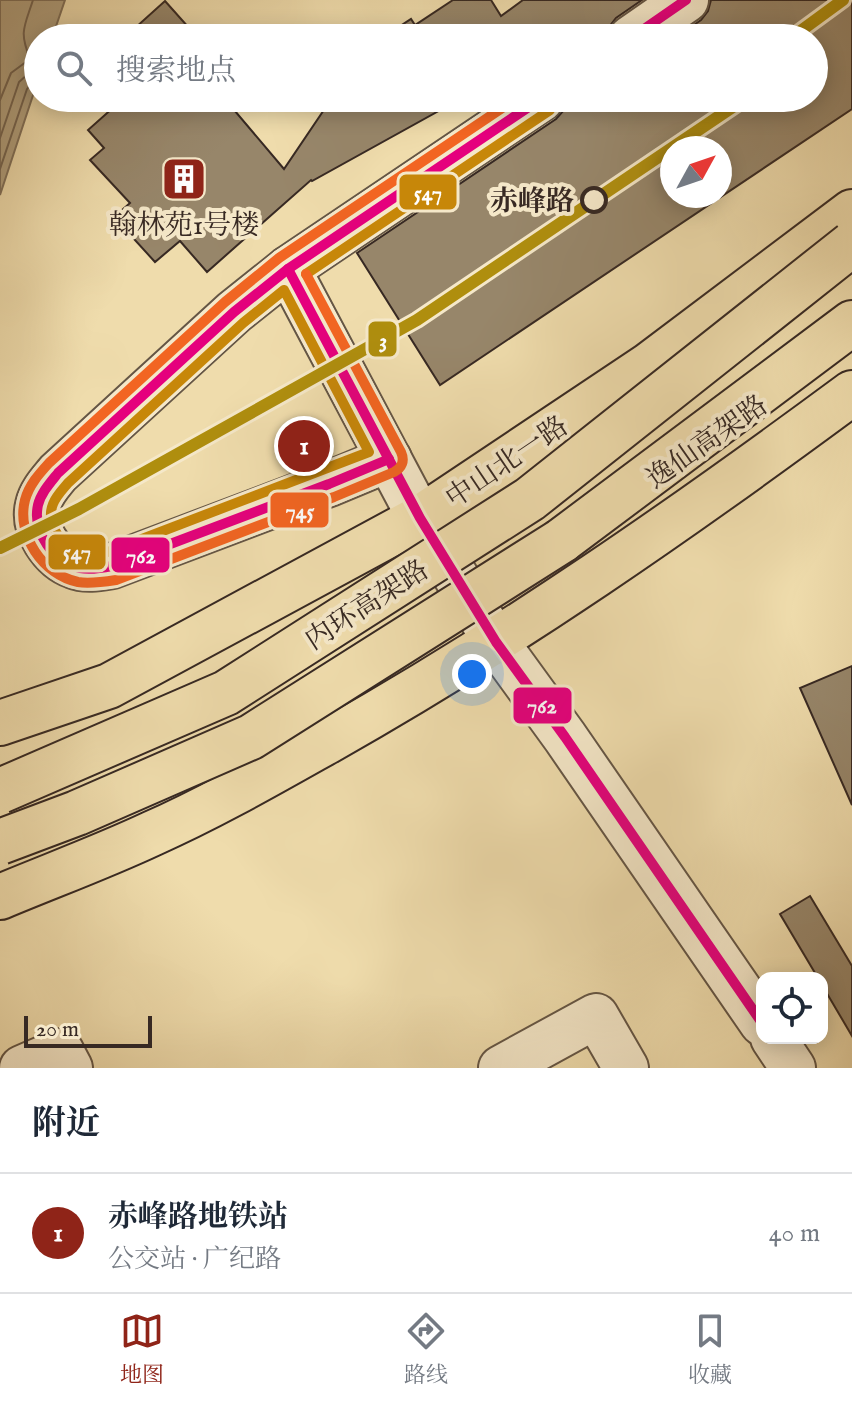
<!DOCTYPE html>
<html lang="zh">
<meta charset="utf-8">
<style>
body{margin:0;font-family:"IM FELL English","Noto Serif SC",serif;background:#f6f6f7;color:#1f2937}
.controls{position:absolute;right:24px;bottom:24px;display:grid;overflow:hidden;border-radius:16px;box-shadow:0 4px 20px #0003}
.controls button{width:72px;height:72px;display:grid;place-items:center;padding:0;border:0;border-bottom:2px solid #e0e1e3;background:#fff;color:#1f2937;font:40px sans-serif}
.compass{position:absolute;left:660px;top:136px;width:72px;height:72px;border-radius:50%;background:#fff;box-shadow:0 4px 20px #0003;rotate:50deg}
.scale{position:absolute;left:24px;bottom:20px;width:128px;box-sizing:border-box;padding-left:8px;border:4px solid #372923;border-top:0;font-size:22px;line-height:28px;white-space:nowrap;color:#372923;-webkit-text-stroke:6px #f5e8c9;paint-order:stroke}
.you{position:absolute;left:472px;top:674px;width:28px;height:28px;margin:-20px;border:6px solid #fff;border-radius:50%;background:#1a73e8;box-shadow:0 0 0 12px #1a73e833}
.badge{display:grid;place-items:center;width:52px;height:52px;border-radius:50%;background:#8f2418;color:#fff;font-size:26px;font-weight:700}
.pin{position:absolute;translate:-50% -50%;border:4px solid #fff;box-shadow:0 2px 8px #0006}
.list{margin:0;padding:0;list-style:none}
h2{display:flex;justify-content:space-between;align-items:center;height:104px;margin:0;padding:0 32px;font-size:34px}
h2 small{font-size:26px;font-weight:400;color:#747a83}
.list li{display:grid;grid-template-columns:52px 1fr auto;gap:24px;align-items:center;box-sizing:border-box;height:120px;padding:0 32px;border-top:2px solid #e0e1e3}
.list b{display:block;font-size:30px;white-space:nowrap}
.list p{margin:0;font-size:26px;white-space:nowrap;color:#747a83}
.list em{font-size:26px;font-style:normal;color:#747a83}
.icon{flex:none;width:44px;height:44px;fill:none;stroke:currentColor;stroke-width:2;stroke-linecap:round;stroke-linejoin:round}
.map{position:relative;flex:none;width:852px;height:1068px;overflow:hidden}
.search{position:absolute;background:#fff;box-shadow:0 4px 20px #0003;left:24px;right:24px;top:24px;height:88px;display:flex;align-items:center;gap:20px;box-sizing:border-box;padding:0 28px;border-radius:44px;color:#747a83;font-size:30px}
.sheet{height:224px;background:#fff}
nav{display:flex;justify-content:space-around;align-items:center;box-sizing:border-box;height:112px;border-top:2px solid #e0e1e3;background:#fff;font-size:22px;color:#747a83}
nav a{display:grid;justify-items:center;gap:4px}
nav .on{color:#8f2418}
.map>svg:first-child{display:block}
</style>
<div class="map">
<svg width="852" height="1068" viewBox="0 0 852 1068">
<rect width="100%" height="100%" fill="#efdcac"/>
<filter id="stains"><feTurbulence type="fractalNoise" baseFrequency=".0025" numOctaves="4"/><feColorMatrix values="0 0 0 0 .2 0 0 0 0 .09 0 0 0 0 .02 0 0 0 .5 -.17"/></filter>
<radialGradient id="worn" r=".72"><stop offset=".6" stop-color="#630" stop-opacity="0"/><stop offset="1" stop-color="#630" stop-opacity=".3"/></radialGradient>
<!-- water -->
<polygon fill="#b09f7d" stroke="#807059" stroke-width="2" points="0,0 65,0 52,38 38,38 38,80 0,195"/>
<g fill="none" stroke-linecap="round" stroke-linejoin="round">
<!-- shore -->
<g stroke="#746450" stroke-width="2">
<path d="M0 100 11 73 30 59C19 31 24 28 33 0"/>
<polyline points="0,138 19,82 28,74 38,73"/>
<polyline points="0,169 27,89 31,84 38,83"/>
</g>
</g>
<!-- building -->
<g fill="#97866a" stroke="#372923" stroke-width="2" fill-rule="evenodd">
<polygon points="453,0 491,0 501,16 523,0 642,0 616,18 609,27 606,38 382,38 411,19 415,25"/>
<path d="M711 0H852V109L440 385 357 253 556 119 564 110 567 98H814V38H675L701 20 708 11ZM672 148H720V196H672Z"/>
<polygon points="165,1 198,38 144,38 135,28"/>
<polygon points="124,98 224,98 284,169 332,98 462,98 312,181 311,180 207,272 180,241 155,262 114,217 130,203 90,160 104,148 88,130"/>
<polygon points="852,666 852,805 800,688"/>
<polygon points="810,896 852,966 852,1036 822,985 822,978 818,978 780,914"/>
</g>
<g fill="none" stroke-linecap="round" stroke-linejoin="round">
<!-- minor casing -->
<g stroke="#655645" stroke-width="48">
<g id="minor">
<polyline points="631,38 686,0"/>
<polyline points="288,269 420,518 496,642 565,737 762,1023"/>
<path d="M389 459 329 484 112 566C100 568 86 571 74 566 52 558 32 529 38 505 41 492 50 483 58 473L234 312 288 269 542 98"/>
<polyline points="773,1038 793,1068"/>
<polyline points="22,1068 61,1051 70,1068"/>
<polyline points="501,1068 596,1016 626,1068"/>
</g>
</g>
<!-- major casing -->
<g stroke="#372923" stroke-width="48">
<g id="major">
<polyline points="0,723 109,686 420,518 649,365 852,212"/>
<path d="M0 897C50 876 102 857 151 834 210 808 271 773 328 741 511 638 683 518 852 393"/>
</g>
</g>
<!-- highway casing -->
<g stroke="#372923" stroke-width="48">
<polyline id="highway" points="561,541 852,323"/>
</g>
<!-- minor -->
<use href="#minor" stroke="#f5e8c9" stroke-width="44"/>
<!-- major -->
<use href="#major" stroke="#efdcac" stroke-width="44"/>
<!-- highway -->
<use href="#highway" stroke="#efdcac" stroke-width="44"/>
<!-- highway-bridge casing -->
<g stroke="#372923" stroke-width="48" stroke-linecap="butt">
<g id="highway-bridge">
<polyline points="0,791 226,693 530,499 852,244"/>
<polyline points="0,842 77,813 251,737 561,541"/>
</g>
</g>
<!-- highway-bridge -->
<use href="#highway-bridge" stroke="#efdcac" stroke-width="44"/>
<!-- bus-1 casing -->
<g stroke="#f5e8c9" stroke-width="16">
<g id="bus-1">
<polyline points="631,38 686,0"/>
<polyline points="288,269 420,518 496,642 565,737 762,1023"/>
<path d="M389 459 329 484 112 566C102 568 91 570 80 568 54 563 32 532 38 505 41 493 50 483 58 473L234 312 288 269 542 98"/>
</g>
</g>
<!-- bus-2 casing -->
<g stroke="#f5e8c9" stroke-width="16">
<g id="bus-2">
<polyline points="306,274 550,110"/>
<path d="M284 290 369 452 108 552C100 554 91 556 83 554 63 549 45 524 53 504 56 496 63 489 68 483L243 323Z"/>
</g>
</g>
<!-- bus-3 casing -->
<g stroke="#f5e8c9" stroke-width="16">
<path id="bus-3" d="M306 274 401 452C405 461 402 468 394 472L334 497 116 580C103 582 90 584 78 582 43 575 16 535 25 500 29 485 39 474 49 463L225 302 279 258 517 98"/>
</g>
<!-- bus-1 -->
<use href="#bus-1" stroke="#e5007d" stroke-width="10"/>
<!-- bus-2 -->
<use href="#bus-2" stroke="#c78709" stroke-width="10"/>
<!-- bus-3 -->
<use href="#bus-3" stroke="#f26522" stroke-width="10"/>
<!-- metro-1 casing -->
<g stroke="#f5e8c9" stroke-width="18">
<g id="metro-1">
<polyline points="791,38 843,0"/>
<polyline points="0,548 79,509 417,320 746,98"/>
</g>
</g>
<!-- metro-1 -->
<use href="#metro-1" stroke="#af8e0e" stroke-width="12"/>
</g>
<!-- icons -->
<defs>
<g id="building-square" transform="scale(2.3)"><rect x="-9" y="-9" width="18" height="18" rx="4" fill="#8f2418" stroke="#f5e8c9"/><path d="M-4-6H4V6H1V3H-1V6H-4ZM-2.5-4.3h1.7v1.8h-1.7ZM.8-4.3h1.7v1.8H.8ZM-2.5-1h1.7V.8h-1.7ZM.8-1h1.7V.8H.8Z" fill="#fff"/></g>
</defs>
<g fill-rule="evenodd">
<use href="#building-square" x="184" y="179"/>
</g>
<!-- markers -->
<circle fill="#f5e8c9" stroke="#372923" stroke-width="4" cx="594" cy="200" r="12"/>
<g text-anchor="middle" stroke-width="8" stroke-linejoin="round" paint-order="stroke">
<!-- stop labels -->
<g font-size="28" font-weight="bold" fill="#372923" stroke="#f5e8c9" text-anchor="end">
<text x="574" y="210">赤峰路</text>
</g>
<!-- poi labels -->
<g font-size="28" fill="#372923" stroke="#f5e8c9">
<text x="184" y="234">翰林苑1号楼</text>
</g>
<!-- street labels -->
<g font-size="28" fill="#372923" stroke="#f5e8c9">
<text transform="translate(706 441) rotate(-35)" y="10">逸仙高架路</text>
<text transform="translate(506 461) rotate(-34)" y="10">中山北一路</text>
<text transform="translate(366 604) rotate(-33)" y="10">内环高架路</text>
</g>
</g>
<g stroke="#f5e8c9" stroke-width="3">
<rect x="398" y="173" width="60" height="38" rx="8" fill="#c78709"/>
<rect x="367" y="320" width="31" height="38" rx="8" fill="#af8e0e"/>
<rect x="269" y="491" width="61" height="38" rx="8" fill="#f26522"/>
<rect x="47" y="533" width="60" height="38" rx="8" fill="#c78709"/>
<rect x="110" y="536" width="61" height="38" rx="8" fill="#e5007d"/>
<rect x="512" y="686" width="61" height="39" rx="8" fill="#e5007d"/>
</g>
<g font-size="22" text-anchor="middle" font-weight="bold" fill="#fff">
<text x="428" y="200">547</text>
<text x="383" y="347">3</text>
<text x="300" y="518">745</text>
<text x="77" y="559">547</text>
<text x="141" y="563">762</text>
<text x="542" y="713">762</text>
</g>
<rect width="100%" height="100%" filter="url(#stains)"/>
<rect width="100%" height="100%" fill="url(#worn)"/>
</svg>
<div class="controls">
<button><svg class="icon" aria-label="locate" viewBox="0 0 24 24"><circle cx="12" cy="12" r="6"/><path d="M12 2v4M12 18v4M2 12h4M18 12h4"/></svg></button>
</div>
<svg class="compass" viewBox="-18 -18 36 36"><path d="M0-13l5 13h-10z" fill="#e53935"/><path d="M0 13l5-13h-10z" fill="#747a83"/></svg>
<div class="scale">20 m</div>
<div class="you"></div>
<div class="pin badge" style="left:304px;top:446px">1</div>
<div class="search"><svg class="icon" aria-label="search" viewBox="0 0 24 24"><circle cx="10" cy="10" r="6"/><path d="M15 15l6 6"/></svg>搜索地点</div>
</div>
<section class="sheet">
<h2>附近<small></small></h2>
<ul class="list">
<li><span class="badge">1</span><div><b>赤峰路地铁站</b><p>公交站 · 广纪路</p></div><em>40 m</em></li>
</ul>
</section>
<nav>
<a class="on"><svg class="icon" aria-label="map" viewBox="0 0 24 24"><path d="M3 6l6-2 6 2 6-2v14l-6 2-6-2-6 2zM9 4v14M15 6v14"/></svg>地图</a>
<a><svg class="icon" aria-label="directions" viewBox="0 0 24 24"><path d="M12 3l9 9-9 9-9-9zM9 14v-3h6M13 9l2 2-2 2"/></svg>路线</a>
<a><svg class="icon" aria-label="saved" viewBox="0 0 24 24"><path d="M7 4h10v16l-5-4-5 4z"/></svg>收藏</a>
</nav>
